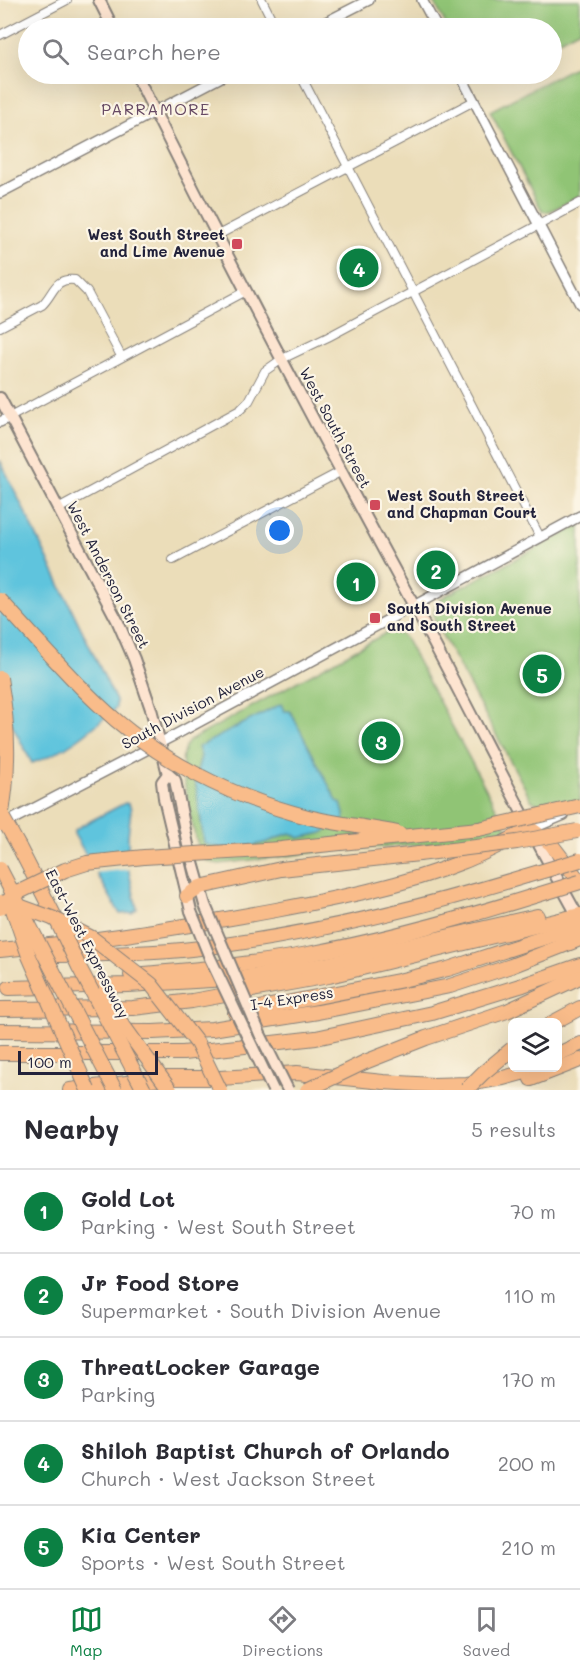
<!DOCTYPE html>
<meta charset="utf-8">
<style>
body{margin:0;font-family:Mali,sans-serif;background:#f2f2f3;color:#2b2b33}
.controls{position:absolute;right:18px;bottom:18px;display:grid;overflow:hidden;border-radius:9px;box-shadow:0 6px 24px #0002}
.controls button{width:54px;height:54px;display:grid;place-items:center;padding:0;border:0;border-bottom:2px solid #e1e1e2;background:#fff;color:#2b2b33;font:30px sans-serif}
.scale{position:absolute;left:18px;bottom:15px;width:140px;box-sizing:border-box;padding-left:6px;border:3px solid #22223b;border-top:0;font-size:16px;line-height:21px;white-space:nowrap;color:#22223b;-webkit-text-stroke:4px #fcf5e5;paint-order:stroke}
.you{position:absolute;left:280px;top:531px;width:21px;height:21px;margin:-15px;border:4px solid #fff;border-radius:50%;background:#1a73e8;box-shadow:0 0 0 9px #1a73e833}
.badge{display:grid;place-items:center;width:39px;height:39px;border-radius:50%;background:#0b8043;color:#fff;font-size:20px;font-weight:700}
.pin{position:absolute;translate:-50% -50%;border:3px solid #fff;box-shadow:0 2px 6px #0006}
.list{margin:0;padding:0;list-style:none}
h2{display:flex;justify-content:space-between;align-items:center;height:78px;margin:0;padding:0 24px;font-size:26px}
h2 small{font-size:20px;font-weight:400;color:#7c7c81}
.list li{display:grid;grid-template-columns:39px 1fr auto;gap:18px;align-items:center;box-sizing:border-box;height:84px;padding:0 24px;border-top:2px solid #e1e1e2}
.list b{display:block;font-size:22px;white-space:nowrap}
.list p{margin:0;font-size:20px;white-space:nowrap;color:#7c7c81}
.list em{font-size:20px;font-style:normal;color:#7c7c81}
.icon{flex:none;width:33px;height:33px;fill:none;stroke:currentColor;stroke-width:2;stroke-linecap:round;stroke-linejoin:round}
.map{position:relative;flex:none;width:580px;height:1090px;overflow:hidden}
.search{position:absolute;background:#fff;box-shadow:0 6px 24px #0002;left:18px;right:18px;top:18px;height:66px;display:flex;align-items:center;gap:15px;box-sizing:border-box;padding:0 21px;border-radius:33px;color:#7c7c81;font-size:22px}
.sheet{height:498px;background:#fff}
nav{display:flex;justify-content:space-around;align-items:center;box-sizing:border-box;height:84px;border-top:2px solid #e1e1e2;background:#fff;font-size:16px;color:#7c7c81}
nav a{display:grid;justify-items:center;gap:3px}
nav .on{color:#0b8043}
.map>svg:first-child{display:block}
</style>
<div class="map">
<svg width="580" height="1090" viewBox="0 0 580 1090">
<rect width="100%" height="100%" fill="#fcf5e5"/>
<filter id="ink" filterUnits="userSpaceOnUse"><feTurbulence type="fractalNoise" baseFrequency=".0167" numOctaves="2"/><feDisplacementMap in="SourceGraphic" scale="12" xChannelSelector="R" yChannelSelector="G"/><feConvolveMatrix kernelMatrix="1 2 1 2 8 2 1 2 1" color-interpolation-filters="sRGB"/></filter>
<filter id="wash" filterUnits="userSpaceOnUse"><feTurbulence type="fractalNoise" baseFrequency=".008" numOctaves="4" result="noise"/><feDisplacementMap in="SourceGraphic" scale="24" xChannelSelector="R" yChannelSelector="G"/><feGaussianBlur stdDeviation="1.35" result="paint"/><feColorMatrix in="noise" values="0 0 0 0 0 0 0 0 0 0 0 0 0 0 0 0 0 1.4 0 .05"/><feComposite in="paint" operator="in"/></filter>
<g filter="url(#wash)">
<rect width="100%" height="100%" fill="#ebddb9"/>
<!-- green -->
<g fill="#90c475" stroke="#597358" stroke-width="1.5">
<polygon points="433,0 580,0 580,29 552,44 552,28 448,28"/>
<polygon points="580,64 580,196 548,212 543,211 540,207 490,111"/>
<path d="M580 525V801L546 808 532 801 436 624C431 611 434 603 445 596Z"/>
<path d="M392 632 401 634 405 638 510 834 418 845 349 848 219 864C215 863 209 863 206 860 194 850 180 769 183 754 184 749 186 745 189 741L386 633Z"/>
</g>
<!-- water -->
<g fill="#5fc4dd" stroke="#40738c" stroke-width="1.5">
<path d="M0 460 116 701V708C91 730 64 753 32 763L0 702Z"/>
<path d="M281 704 284 711H290L337 801 341 803 344 814V821L322 833 299 838 291 833C281 835 274 841 264 843 246 848 221 852 204 843L195 779 201 756 198 747Z"/>
<polygon points="125,803 129,804 131,809 128,836 129,872 137,909 132,913 120,914 74,834 75,830 81,826"/>
</g>
<!-- pier -->
<polygon fill="#ebddb9" points="132,855 132,869 93,873 85,860"/>
</g>
<g filter="url(#ink)">
<g fill="none" stroke-linecap="round" stroke-linejoin="round">
<!-- minor casing -->
<g stroke="#86807a" stroke-width="10">
<g id="minor">
<polyline points="262,0 276,28"/>
<polyline points="0,35 67,0"/>
<polyline points="300,74 540,537"/>
<polyline points="218,235 474,101"/>
<path d="M0 327 42 305C54 294 54 277 75 280L87 292 121 356"/>
<polyline points="10,417 246,291"/>
<polyline points="58,509 240,410 249,401 265,371 282,359 328,337 580,203"/>
<polyline points="173,560 340,472"/>
</g>
</g>
<!-- tertiary casing -->
<g stroke="#86807a" stroke-width="12">
<g id="tertiary">
<polyline points="422,0 437,28"/>
<polyline points="314,28 369,0"/>
<polyline points="460,74 580,304"/>
<polyline points="0,193 227,74"/>
<polyline points="0,422 10,417"/>
<polyline points="2,825 173,736 580,516"/>
<polyline points="531,829 564,815"/>
</g>
</g>
<!-- secondary casing -->
<g stroke="#86807a" stroke-width="14">
<g id="secondary">
<polyline points="99,0 113,28"/>
<path d="M136 74C224 253 318 430 414 606 470 710 522 817 580 920"/>
<polyline points="0,398 117,620 134,659 151,709 168,774 175,780 188,845 205,905"/>
<polyline points="168,774 162,782 164,798 191,911"/>
</g>
</g>
<!-- motorway casing -->
<g stroke="#86807a" stroke-width="16">
<g id="motorway">
<polyline points="19,847 58,923"/>
<polyline points="187,896 200,887 281,869 419,854"/>
<path d="M0 950C93 942 184 927 276 910 339 898 402 886 462 862 486 853 508 840 531 829L551 844 580 882"/>
<path d="M36 955C85 955 134 954 182 950 299 938 414 910 526 876"/>
<path d="M131 975C190 970 250 965 308 954 385 940 460 919 534 896"/>
<polyline points="9,988 128,985 244,978 324,965 537,916"/>
<polyline points="0,1009 133,1008 192,1001 329,976 580,915"/>
<polyline points="235,1013 398,981 448,969 580,926"/>
<polyline points="552,1023 580,1008"/>
<polyline points="0,1031 153,1032 212,1029 318,1012 450,986 511,966 580,939"/>
<polyline points="0,1053 183,1053 316,1038 432,1013 523,985 580,965"/>
<polyline points="558,1054 580,1044"/>
<polyline points="365,1062 426,1038 507,1011 580,977"/>
<polyline points="531,1079 580,1060"/>
<polyline points="70,1090 167,1078 220,1078 297,1073 383,1082 433,1085 467,1084 503,1078 540,1068"/>
</g>
</g>
<!-- minor -->
<use href="#minor" stroke="#fff" stroke-width="8"/>
<!-- tertiary -->
<use href="#tertiary" stroke="#fff" stroke-width="9"/>
<!-- secondary -->
<use href="#secondary" stroke="#fde4d0" stroke-width="10"/>
<!-- motorway -->
<use href="#motorway" stroke="#f9bc8a" stroke-width="14"/>
<!-- secondary-bridge casing -->
<g stroke="#86807a" stroke-width="14" stroke-linecap="butt">
<g id="secondary-bridge">
<polyline points="205,905 260,1034 288,1090"/>
<polyline points="191,911 210,958 273,1090"/>
</g>
</g>
<!-- motorway-bridge casing -->
<g stroke="#86807a" stroke-width="16" stroke-linecap="butt">
<g id="motorway-bridge">
<path d="M0 600C32 634 63 671 97 703 155 759 230 797 308 817 337 824 368 827 398 833"/>
<path d="M0 678C9 730 10 771 0 824"/>
<polyline points="0,813 19,847"/>
<polyline points="419,854 517,842 577,831"/>
<polyline points="0,869 115,1090"/>
<polyline points="526,876 580,860"/>
<polyline points="534,896 580,882"/>
<polyline points="0,902 22,907 52,918 92,938 151,984 197,1043 220,1090"/>
<polyline points="11,904 29,956 88,1090"/>
<polyline points="0,908 17,893 44,880 65,870 87,863 144,857 281,849 479,829 580,806"/>
<polyline points="58,923 79,967 144,1090"/>
<polyline points="101,995 170,1090"/>
<polyline points="307,1090 365,1062"/>
<polyline points="466,1090 483,1073 512,1049"/>
</g>
</g>
<!-- secondary-bridge -->
<use href="#secondary-bridge" stroke="#fde4d0" stroke-width="10"/>
<!-- motorway-bridge -->
<use href="#motorway-bridge" stroke="#f9bc8a" stroke-width="14"/>
</g>
</g>
<!-- markers -->
<g fill="#d1495b" stroke="#fcf5e5" stroke-width="2">
<rect x="231" y="238" width="12" height="12" rx="3"/>
<rect x="369" y="499" width="12" height="12" rx="3"/>
<rect x="369" y="612" width="12" height="12" rx="3"/>
</g>
<g text-anchor="middle" stroke-width="4.5" stroke-linejoin="round" paint-order="stroke">
<!-- poi labels -->
<g font-size="15" font-weight="bold" fill="#22223b" stroke="#fcf5e5" text-anchor="start">
<text x="225" y="240" text-anchor="end">West South Street<tspan x="225" dy="17">and Lime Avenue</tspan></text>
<text x="387" y="501">West South Street<tspan x="387" dy="17">and Chapman Court</tspan></text>
<text x="387" y="614">South Division Avenue<tspan x="387" dy="17">and South Street</tspan></text>
</g>
<!-- street labels -->
<g font-size="15" fill="#22223b" stroke="#fcf5e5">
<text transform="translate(335 428) rotate(62)" y="5">West South Street</text>
<text transform="translate(108 575) rotate(63)" y="5">West Anderson Street</text>
<text transform="translate(193 708) rotate(-28)" y="5">South Division Avenue</text>
<text transform="translate(87 944) rotate(63)" y="5">East-West Expressway</text>
<text transform="translate(292 999) rotate(-9)" y="5">I-4 Express</text>
</g>
<!-- neighbourhood labels -->
<g font-size="16" letter-spacing="1.5" fill="#674a64" stroke="#fcf5e5">
<text x="156" y="115">PARRAMORE</text>
</g>
</g>
</svg>
<div class="controls">
<button><svg class="icon" aria-label="layers" viewBox="0 0 24 24"><path d="M12 4l9 5-9 5-9-5zM3 14l9 5 9-5"/></svg></button>
</div>
<div class="scale">100 m</div>
<div class="you"></div>
<div class="pin badge" style="left:356px;top:582px">1</div>
<div class="pin badge" style="left:436px;top:570px">2</div>
<div class="pin badge" style="left:381px;top:741px">3</div>
<div class="pin badge" style="left:359px;top:268px">4</div>
<div class="pin badge" style="left:542px;top:674px">5</div>
<div class="search"><svg class="icon" aria-label="search" viewBox="0 0 24 24"><circle cx="10" cy="10" r="6"/><path d="M15 15l6 6"/></svg>Search here</div>
</div>
<section class="sheet">
<h2>Nearby<small>5 results</small></h2>
<ul class="list">
<li><span class="badge">1</span><div><b>Gold Lot</b><p>Parking · West South Street</p></div><em>70 m</em></li>
<li><span class="badge">2</span><div><b>Jr Food Store</b><p>Supermarket · South Division Avenue</p></div><em>110 m</em></li>
<li><span class="badge">3</span><div><b>ThreatLocker Garage</b><p>Parking</p></div><em>170 m</em></li>
<li><span class="badge">4</span><div><b>Shiloh Baptist Church of Orlando</b><p>Church · West Jackson Street</p></div><em>200 m</em></li>
<li><span class="badge">5</span><div><b>Kia Center</b><p>Sports · West South Street</p></div><em>210 m</em></li>
</ul>
</section>
<nav>
<a class="on"><svg class="icon" aria-label="map" viewBox="0 0 24 24"><path d="M3 6l6-2 6 2 6-2v14l-6 2-6-2-6 2zM9 4v14M15 6v14"/></svg>Map</a>
<a><svg class="icon" aria-label="directions" viewBox="0 0 24 24"><path d="M12 3l9 9-9 9-9-9zM9 14v-3h6M13 9l2 2-2 2"/></svg>Directions</a>
<a><svg class="icon" aria-label="saved" viewBox="0 0 24 24"><path d="M7 4h10v16l-5-4-5 4z"/></svg>Saved</a>
</nav>
